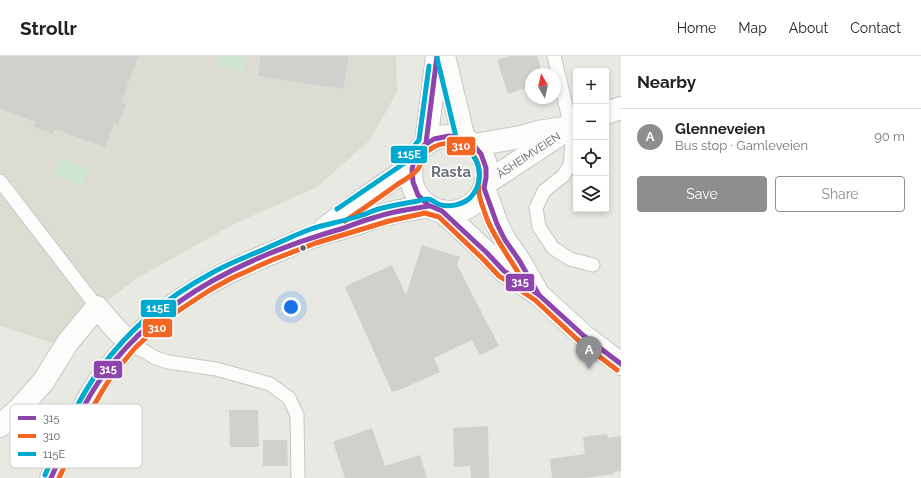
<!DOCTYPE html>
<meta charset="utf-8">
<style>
body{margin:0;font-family:Raleway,sans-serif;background:#f6f6f6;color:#222}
.controls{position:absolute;right:12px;top:12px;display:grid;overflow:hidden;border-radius:4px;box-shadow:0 2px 6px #0003}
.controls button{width:36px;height:36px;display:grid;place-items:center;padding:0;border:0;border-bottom:1px solid #e0e0e0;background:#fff;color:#222;font:20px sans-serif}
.compass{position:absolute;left:525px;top:12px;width:36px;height:36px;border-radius:50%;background:#fff;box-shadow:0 2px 6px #0003;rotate:352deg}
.you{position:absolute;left:291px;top:251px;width:14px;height:14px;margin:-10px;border:3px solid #fff;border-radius:50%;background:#1a73e8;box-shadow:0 0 0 6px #1a73e833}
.badge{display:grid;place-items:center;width:26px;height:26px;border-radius:50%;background:#8c8e90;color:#fff;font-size:13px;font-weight:700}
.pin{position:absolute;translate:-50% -33px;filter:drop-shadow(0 1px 2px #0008)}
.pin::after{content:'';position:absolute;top:21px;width:14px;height:12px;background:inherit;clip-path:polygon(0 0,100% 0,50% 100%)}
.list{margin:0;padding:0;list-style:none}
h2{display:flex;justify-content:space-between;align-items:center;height:52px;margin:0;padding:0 16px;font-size:17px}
h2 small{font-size:13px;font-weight:400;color:#767676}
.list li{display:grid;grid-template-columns:26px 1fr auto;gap:12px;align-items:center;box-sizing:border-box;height:56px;padding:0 16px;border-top:1px solid #e0e0e0}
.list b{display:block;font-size:15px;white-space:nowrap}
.list p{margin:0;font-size:13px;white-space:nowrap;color:#767676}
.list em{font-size:13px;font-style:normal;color:#767676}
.actions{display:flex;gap:8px;padding:12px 16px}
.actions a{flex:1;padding:9px 0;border:1px solid #8c8e90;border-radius:4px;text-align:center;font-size:14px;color:#8c8e90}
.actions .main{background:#8c8e90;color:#fff}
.icon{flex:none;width:22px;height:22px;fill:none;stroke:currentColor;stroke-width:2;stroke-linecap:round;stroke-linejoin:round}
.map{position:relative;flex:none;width:621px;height:422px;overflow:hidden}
header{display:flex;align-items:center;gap:24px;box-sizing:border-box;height:56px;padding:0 20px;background:#fff;border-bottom:1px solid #e0e0e0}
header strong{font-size:19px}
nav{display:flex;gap:22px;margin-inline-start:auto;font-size:14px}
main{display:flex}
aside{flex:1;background:#fff}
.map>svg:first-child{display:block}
</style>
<header>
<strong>Strollr</strong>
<nav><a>Home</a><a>Map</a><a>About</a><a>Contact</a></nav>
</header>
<main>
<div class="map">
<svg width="621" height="422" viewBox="0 0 621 422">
<rect width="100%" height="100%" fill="#e9e9e4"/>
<!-- education -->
<polygon fill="#dddcd3" points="0,0 396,0 397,36 370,84 317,131 232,169 136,223 52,287 0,270"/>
<!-- green -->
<g fill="#d1e6d1">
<polygon points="217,0 247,0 242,16 216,10"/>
<polygon points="59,102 89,112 83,130 52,119"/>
</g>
<!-- building -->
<g fill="#d0d0cd">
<polygon points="0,0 138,0 121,47 126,49 118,68 114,67 105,91 55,73 53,78 34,71 36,66 0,53"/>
<polygon points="261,0 349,0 343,33 258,20"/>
<polygon points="510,0 537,0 543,18 531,18 531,30 508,38 497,4"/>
<polygon points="422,189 460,201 457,209 499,290 480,299 472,284 434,302 440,316 397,335 397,334 392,336 345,231 350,229 350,228 392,209 406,239"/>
<polygon points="229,354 258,354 259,391 230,391"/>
<polygon points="488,370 489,422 471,422 470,410 454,411 453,372"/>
<polygon points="372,372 385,410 420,399 427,422 345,422 333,386"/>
<polygon points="607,378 608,382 621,380 621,415 613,416 613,418 585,422 552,422 550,403 585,398 583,381"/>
<polygon points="263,384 287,384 288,410 263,410"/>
</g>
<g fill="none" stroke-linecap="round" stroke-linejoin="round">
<!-- service casing -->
<g stroke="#c6c6c5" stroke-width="15">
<g id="service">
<polyline points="554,0 571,71 572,88 570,109 563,120 544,135 536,152 539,171 553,192 570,203 593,209"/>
<polyline points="0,125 97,251"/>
<polyline points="131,288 156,302 168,306 216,313 270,328 289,342 297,359 298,422"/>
</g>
</g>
<!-- minor casing -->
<g stroke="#c6c6c5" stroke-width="24">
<g id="minor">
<polyline points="606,57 621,52"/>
<polyline points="474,89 521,81 538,76 571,71 576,69"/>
<path id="s1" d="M486 127 565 75"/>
<polyline points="0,370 18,354 43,326 68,286 97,251 113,270 131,288"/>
</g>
</g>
<!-- tertiary casing -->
<g stroke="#c6c6c5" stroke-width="24">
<g id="tertiary">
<polyline points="325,172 365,142 412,110"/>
<path d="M51 422C68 385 81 350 105 317 132 282 167 249 207 228 226 217 246 208 267 199 283 193 298 185 315 180 327 176 340 173 352 169 360 167 368 164 375 161 392 156 411 153 429 150"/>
</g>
</g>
<!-- secondary casing -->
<g stroke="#c6c7c6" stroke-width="24">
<g id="secondary">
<polyline points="444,0 464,83"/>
<circle cx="449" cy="118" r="38"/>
<polyline points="426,87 437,0"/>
<polyline points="484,132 497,168 505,184 519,204 536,234"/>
<polyline points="442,155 487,197 504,215 539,239 584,280 621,308"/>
</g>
</g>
<!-- service -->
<use href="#service" stroke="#fcfcfb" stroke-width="13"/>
<!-- minor -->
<use href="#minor" stroke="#fcfcfb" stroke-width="22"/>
<!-- tertiary -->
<use href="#tertiary" stroke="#fcfcfb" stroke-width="22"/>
<!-- secondary -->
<use href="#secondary" stroke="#fcfcfb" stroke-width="22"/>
<!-- bus-1 casing -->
<g stroke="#fff" stroke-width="8">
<g id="bus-1">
<polygon points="449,80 457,81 465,84 475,91 481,98 486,112 486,122 484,132 497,168 505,184 519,204 539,239 504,215 487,197 442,155 428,149 418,139 413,126 412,113 415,101 423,90 434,83"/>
<polyline points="426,87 437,0"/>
<polyline points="539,239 584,280 621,308"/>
<path d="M51 422C67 386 81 349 105 317 163 239 253 198 344 172 355 168 365 164 376 161 393 155 411 153 429 150"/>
</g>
</g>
<!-- bus-2 casing -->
<g stroke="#fff" stroke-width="8">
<g id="bus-2">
<path d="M345 165C363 153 380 141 398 128 403 125 413 119 417 114 419 113 419 111 420 109 422 102 425 96 432 92 450 81 476 91 479 113 481 121 477 129 479 137 480 145 484 154 487 163 495 183 508 199 519 218"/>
<polyline points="59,422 89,358 101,337 111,321 135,292 149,279 178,255 210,234 232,222 272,204 316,187 389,165 425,157 439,161 482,202 499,220 535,244 579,285 617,314"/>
</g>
</g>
<!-- bus-3 casing -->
<g stroke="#fff" stroke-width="8">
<g id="bus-3">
<polyline points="337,153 406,106 411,94 419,84 429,10"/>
<path d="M45 419C61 383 76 346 100 313 129 274 167 241 210 218 229 207 249 200 269 191 283 185 297 178 311 173 326 168 341 166 356 161 365 159 373 154 382 152 394 149 406 147 418 145 421 144 424 143 427 143 432 143 434 146 438 148 448 152 462 149 470 142 483 129 482 107 469 95 465 92 460 90 457 85L437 2"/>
</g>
</g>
<!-- bus-1 -->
<use href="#bus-1" stroke="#8e44ad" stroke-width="5"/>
<!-- bus-2 -->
<use href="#bus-2" stroke="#f26522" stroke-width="5"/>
<!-- bus-3 -->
<use href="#bus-3" stroke="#00a9ce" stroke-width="5"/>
</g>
<!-- markers -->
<circle fill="#5a5d62" stroke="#fff" stroke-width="1.5" cx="303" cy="192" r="3.5"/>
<g text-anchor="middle" stroke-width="3" stroke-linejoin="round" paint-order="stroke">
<!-- street labels -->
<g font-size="11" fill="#5a5d62" stroke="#fff">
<text dy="4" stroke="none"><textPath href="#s1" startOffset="51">ÅSHEIMVEIEN</textPath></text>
</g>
<!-- district labels -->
<g font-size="15" font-weight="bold" fill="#6b6f74" stroke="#fff">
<text x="451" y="121">Rasta</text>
</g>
</g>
<!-- legend -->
<rect x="10" y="348" width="132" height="64" rx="6" fill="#fff" stroke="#ceced0" stroke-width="1"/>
<rect x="18" y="360" width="18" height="4" fill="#8e44ad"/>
<rect x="18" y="378" width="18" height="4" fill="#f26522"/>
<rect x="18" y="396" width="18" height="4" fill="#00a9ce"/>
<g font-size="11" fill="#5a5d62">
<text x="43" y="366">315</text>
<text x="43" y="384">310</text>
<text x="43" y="402">115E</text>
</g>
<g stroke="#fff" stroke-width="1.5">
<rect x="446" y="80" width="30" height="20" rx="4" fill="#f26522"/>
<rect x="390" y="89" width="38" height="19" rx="4" fill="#00a9ce"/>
<rect x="505" y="217" width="30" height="19" rx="4" fill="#8e44ad"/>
<rect x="140" y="243" width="37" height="19" rx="4" fill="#00a9ce"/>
<rect x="142" y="262" width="31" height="20" rx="4" fill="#f26522"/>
<rect x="93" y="304" width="30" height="19" rx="4" fill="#8e44ad"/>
</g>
<g font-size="11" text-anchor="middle" font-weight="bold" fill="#fff">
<text x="461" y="94">310</text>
<text x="409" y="102">115E</text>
<text x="520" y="230">315</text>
<text x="158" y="256">115E</text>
<text x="157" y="276">310</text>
<text x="108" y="317">315</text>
</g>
</svg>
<div class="controls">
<button>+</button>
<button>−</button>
<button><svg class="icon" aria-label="locate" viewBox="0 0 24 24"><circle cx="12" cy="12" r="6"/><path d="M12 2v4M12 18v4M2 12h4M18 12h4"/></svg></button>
<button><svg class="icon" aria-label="layers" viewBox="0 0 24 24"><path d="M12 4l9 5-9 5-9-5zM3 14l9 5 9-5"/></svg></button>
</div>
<svg class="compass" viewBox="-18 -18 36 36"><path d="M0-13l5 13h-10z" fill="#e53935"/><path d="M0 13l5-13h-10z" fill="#767676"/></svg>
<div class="you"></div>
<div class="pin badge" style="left:589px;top:313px">A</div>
</div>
<aside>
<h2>Nearby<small></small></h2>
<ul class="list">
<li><span class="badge">A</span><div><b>Glenneveien</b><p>Bus stop · Gamleveien</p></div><em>90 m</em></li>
</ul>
<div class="actions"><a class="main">Save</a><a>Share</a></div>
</aside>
</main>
